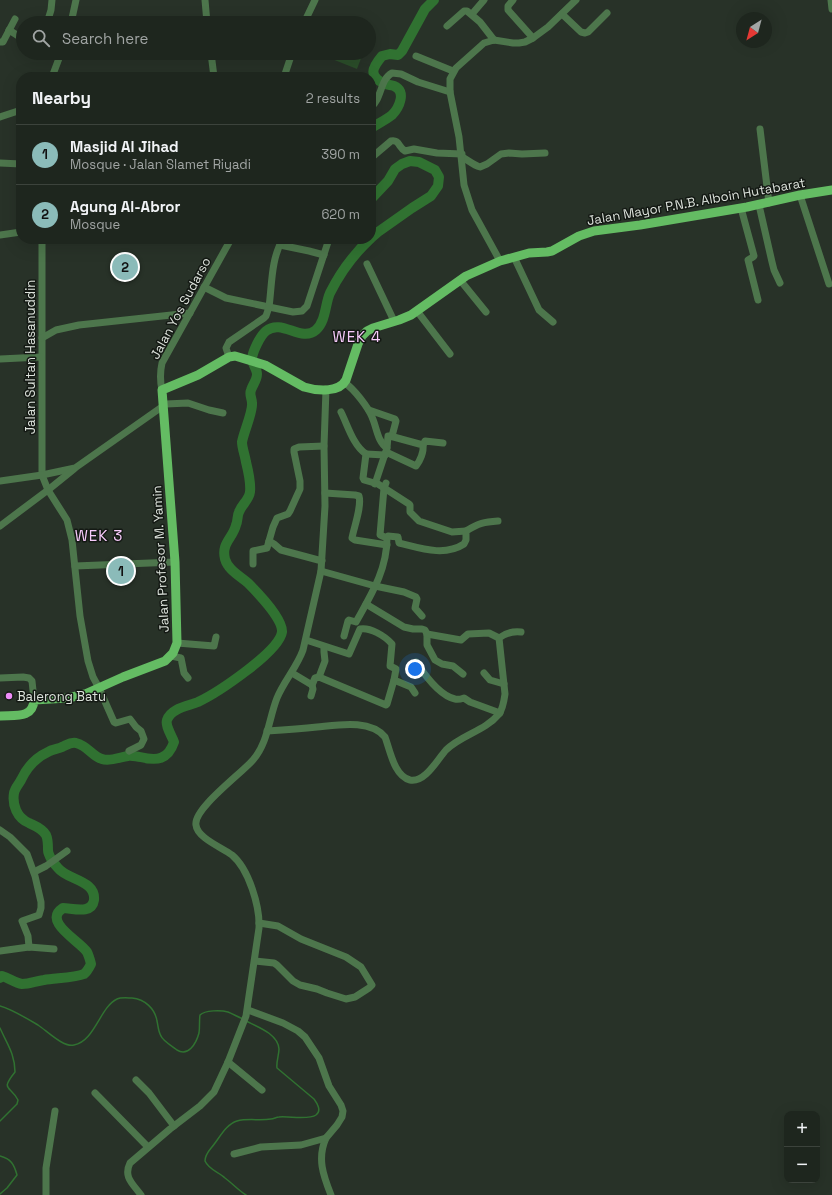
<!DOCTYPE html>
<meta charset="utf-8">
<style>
body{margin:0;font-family:"Space Grotesk",sans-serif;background:#2b322b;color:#f1f3f6}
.controls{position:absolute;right:12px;bottom:12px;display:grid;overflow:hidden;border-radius:8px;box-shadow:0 4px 16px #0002}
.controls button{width:36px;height:36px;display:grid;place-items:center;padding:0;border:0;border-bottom:1px solid #3c433c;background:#1e261e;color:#f1f3f6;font:20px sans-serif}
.compass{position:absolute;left:736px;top:12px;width:36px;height:36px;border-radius:50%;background:#1e261e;box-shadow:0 4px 16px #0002;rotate:216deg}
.you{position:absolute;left:415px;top:669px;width:14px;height:14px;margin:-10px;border:3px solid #fff;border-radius:50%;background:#1a73e8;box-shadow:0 0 0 6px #1a73e833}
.badge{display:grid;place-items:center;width:26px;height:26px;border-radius:50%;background:#8bbbb9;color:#111;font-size:13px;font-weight:700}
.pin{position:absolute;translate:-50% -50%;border:2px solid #fff;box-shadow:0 1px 4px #0006}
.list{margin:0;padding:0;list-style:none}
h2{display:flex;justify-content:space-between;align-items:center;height:52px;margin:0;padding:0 16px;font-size:17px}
h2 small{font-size:13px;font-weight:400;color:#a1a5a4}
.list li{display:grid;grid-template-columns:26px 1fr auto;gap:12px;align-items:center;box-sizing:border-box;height:60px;padding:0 16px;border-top:1px solid #3c433c}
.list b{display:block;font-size:15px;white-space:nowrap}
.list p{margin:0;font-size:13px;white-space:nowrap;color:#a1a5a4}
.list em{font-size:13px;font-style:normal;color:#a1a5a4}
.icon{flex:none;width:22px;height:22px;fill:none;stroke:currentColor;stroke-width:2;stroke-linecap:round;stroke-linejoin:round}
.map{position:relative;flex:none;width:832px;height:1195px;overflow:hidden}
.search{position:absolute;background:#1e261e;box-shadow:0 4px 16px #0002;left:16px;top:16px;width:360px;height:44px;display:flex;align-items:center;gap:10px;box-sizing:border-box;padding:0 14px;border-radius:22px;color:#a1a5a4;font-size:15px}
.panel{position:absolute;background:#1e261e;box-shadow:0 4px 16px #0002;left:16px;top:72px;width:360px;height:172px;border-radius:16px}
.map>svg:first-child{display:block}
</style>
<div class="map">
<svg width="832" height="1195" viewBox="0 0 832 1195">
<rect width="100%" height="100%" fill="#283228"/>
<!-- green -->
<polygon fill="#2c4f2b" points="317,53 363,53 357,69"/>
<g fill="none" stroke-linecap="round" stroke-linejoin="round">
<!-- stream -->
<g stroke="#307231" stroke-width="1.5">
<path d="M0 1006C11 1009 28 1019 38 1025 47 1031 64 1048 74 1045 95 1041 100 1007 117 999 121 997 128 998 132 998 145 999 155 1009 157 1021 158 1025 158 1031 161 1036 163 1041 172 1046 177 1050 188 1057 196 1044 199 1033 200 1027 199 1021 200 1015 205 1010 221 1010 228 1012 233 1014 238 1017 243 1019"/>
<path d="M0 1028C7 1044 15 1054 15 1072 0 1091 10 1085 18 1100L17 1104 0 1121"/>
<path d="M0 1156C11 1159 14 1164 17 1175L7 1188 0 1194"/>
<path d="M246 1195C238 1190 233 1184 225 1178 219 1172 209 1170 205 1161 205 1153 211 1149 215 1143 221 1135 227 1124 237 1121 248 1118 260 1121 271 1119 274 1119 276 1117 279 1117 289 1116 309 1120 316 1115 322 1111 317 1103 314 1099L277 1068C276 1062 279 1055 279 1049 278 1034 258 1027 246 1021"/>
</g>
<!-- river -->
<g stroke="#307231" stroke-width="10">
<path d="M371 128C377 124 386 120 392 115 399 108 407 91 394 86 392 85 388 85 385 84 368 76 372 68 382 56L390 54 398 55 402 51 425 9 434 0"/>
<polyline points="371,199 388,181 395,169 402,164 410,161 419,162 435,170 439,177 438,186 431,196 412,208 378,232 371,238"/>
<path d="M0 978 2 976C9 978 15 983 22 984 30 984 36 981 44 980 54 978 75 978 84 974 87 972 89 968 91 964 90 960 89 956 87 952 80 941 42 922 63 908 72 908 92 915 94 900 96 880 67 880 58 868 54 864 48 855 48 850 48 845 48 839 46 835 42 828 35 826 29 823 17 818 12 805 14 793 15 788 19 784 21 780 27 767 35 758 48 752 52 749 58 749 62 747 67 745 70 742 76 743 88 746 92 756 102 759 110 762 120 757 128 756 132 755 137 757 140 757 157 761 168 760 174 742 172 736 165 726 167 720 171 708 189 706 198 702 217 693 279 652 282 632 283 619 257 592 248 583 240 576 228 570 225 559 221 543 233 538 236 525 238 521 237 516 239 512 242 504 249 500 250 492 251 483 248 470 246 462 245 455 242 448 242 442 244 431 253 412 252 403 252 398 249 395 251 390 253 384 257 380 257 374 257 369 252 364 252 358 253 351 260 336 266 331 282 318 301 343 316 330 326 321 325 304 330 293 340 273 354 254 370 239"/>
</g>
<!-- minor -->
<g stroke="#4d764c" stroke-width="7">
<polyline points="205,0 207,23"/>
<polyline points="513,0 508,6 508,10 533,38"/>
<polyline points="831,0 832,9"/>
<polyline points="472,14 484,0"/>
<polyline points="562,14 581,32 585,33 588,32 607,13"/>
<polyline points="47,23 51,10 52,0"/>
<polyline points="71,23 76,0"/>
<polyline points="304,23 315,0"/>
<polyline points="447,26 464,11 467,11 480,22 494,40"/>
<polyline points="9,30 23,39"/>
<polyline points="0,42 3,42 15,19"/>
<polyline points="211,53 214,77"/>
<polyline points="416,56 453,71"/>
<polyline points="52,77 61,53"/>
<polyline points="284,77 292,53"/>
<path d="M371 107C382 99 380 79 392 73L401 74 418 82 450 92"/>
<polyline points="0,117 21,110"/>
<polyline points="760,129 769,203"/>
<path d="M462 157C468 160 473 165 480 167L487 164 501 154 509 153 522 154 545 153"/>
<path d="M371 158 391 141C399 139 399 148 405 151L414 149 437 153 462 154"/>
<polyline points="0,163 21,164"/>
<polyline points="800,195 829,284"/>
<polyline points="759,205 772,262 774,270 780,283"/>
<polyline points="741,208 754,256 753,257 748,260 758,300"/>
<polyline points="0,235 21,232"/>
<polyline points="42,239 42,475 48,490 67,520 72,540 80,616 88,661 93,677 99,688 114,722 116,723 130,719 136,727 141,731 144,739 141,745 129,751"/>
<polyline points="280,245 309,251 324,255"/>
<polyline points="514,257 539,310 553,322"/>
<polyline points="500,261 472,210 464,185 459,137 450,92 450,79 456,68 484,43 494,40 513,43 519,43 525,42 533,38 548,27 576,0"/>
<polyline points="367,264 394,321"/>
<polyline points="460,280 486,312"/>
<polyline points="204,287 226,298 293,312 302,311 307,306 329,239"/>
<polyline points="417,311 450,354"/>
<polyline points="42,338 56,330 79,325 190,313"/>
<path d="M229 357 226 348 229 342 264 318 266 316 269 307C272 285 271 258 283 239"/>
<polyline points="0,359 41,357"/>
<path d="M345 383C354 389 368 407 372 417 377 428 377 441 387 448L375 484"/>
<path d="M162 390C160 381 160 372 162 363L231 239"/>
<polyline points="369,410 395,419 396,421 392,436"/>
<path d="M341 412C348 426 353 445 366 454L363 478 364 480 378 484 409 504 410 505V512L419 521 452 532 466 531"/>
<polyline points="423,445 425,441 443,443"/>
<path d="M386 452 416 466C420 461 424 452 423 445L390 436H388L387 448"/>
<polyline points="366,454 385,455"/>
<polyline points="0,481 42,475 75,468 166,404 188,403 209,410 223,413"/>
<path d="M325 493 355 495 359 496C362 506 354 527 352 538L355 540 387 545"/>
<polyline points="0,526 48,490 74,469"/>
<path d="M387 538 388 536 398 537 399 543C420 548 444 557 464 544L466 540V531C479 523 484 522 498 521"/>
<polyline points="269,541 274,544 281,550 322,561"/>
<polyline points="253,564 253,551 267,548 273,527 277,518 288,514 290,511 300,489 300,481 294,452 294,449 299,447 324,446"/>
<polyline points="75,566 175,562"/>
<polyline points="321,571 375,586 404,592 416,597 417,599 415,608 422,616"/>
<polyline points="366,604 404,627 413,629 422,629 425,630 427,634 427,645 435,660 442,664 453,666 463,674"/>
<polyline points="427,634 461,640 468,634 489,633 499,638"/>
<path d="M344 636 348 621 349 620 356 622C371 595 387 570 387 538L380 535 384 488 386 483"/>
<path d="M306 640 349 654 360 629C370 627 385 636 392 644L390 666 396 669 394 680 411 687 415 693"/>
<polyline points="177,643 214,646 216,637"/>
<polyline points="171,656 181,658 184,673 188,678"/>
<path d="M416 662C424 674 440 696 455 699 458 700 461 699 464 698L470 702 500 713"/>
<polyline points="292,673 312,685 315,678 319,677 386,705 387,704 394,680"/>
<polyline points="484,673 490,680 504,684"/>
<polyline points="319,677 325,661 324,652 324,647"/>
<polyline points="0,678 23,677 29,678 32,681 34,700"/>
<polyline points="311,696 313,689 312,685"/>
<path d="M267 731C284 730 300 729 317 727 338 725 370 719 385 737 390 750 394 776 410 780 425 783 437 760 446 750 461 735 485 731 499 714 503 709 504 701 505 694L499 638C506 633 513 631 521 632"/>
<polyline points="0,830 10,837 27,854 35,876 41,902 41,908 39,915 22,921 28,936 29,947"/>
<polyline points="34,872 46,866 67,851"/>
<polyline points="0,951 29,947 54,949"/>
<polyline points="255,961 274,963 277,965 293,981 300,985 317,989 327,993 346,999 355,997 369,988 372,985 361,967 346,957 301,939 278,926 259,923"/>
<polyline points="228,1062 262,1090"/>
<polyline points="136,1080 149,1093 174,1126"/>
<polyline points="95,1093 148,1147"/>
<path d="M326 1138C317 1158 323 1175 331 1195"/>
<polyline points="234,1154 261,1147 301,1145 326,1138 337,1125 342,1117 343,1111 341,1105 329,1086 319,1058 305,1037 298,1031 283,1023 248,1010"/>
<polyline points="46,1195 46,1168 55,1111"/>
<path d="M141 1195C133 1184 123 1177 130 1163L170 1129 200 1106 214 1092 228 1062 246 1016 259 928C260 907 249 869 232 855 223 848 197 838 196 825 193 809 242 773 253 760 268 743 269 718 277 698 284 681 297 667 303 650L321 571 325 506 324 446 326 389"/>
</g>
<!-- major -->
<path stroke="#64bc63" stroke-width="9" d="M0 716C15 715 33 719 34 700L68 698 85 694 123 677 165 661 173 653 177 643 175 562 162 390 198 375 229 357 235 356 265 365 304 387C317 391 339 393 346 380L358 344 362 336 367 331 373 328 399 320 411 315 466 276 500 261 529 253 547 252 552 251 579 236 594 231 640 225 747 207 800 195 832 190"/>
</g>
<!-- markers -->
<circle fill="#ee8cf8" stroke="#141914" stroke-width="1.5" cx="9" cy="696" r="4"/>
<g text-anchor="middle" stroke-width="3" stroke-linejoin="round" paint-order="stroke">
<!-- street labels -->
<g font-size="13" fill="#dce2db" stroke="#141914">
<text transform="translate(696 201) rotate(-10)" y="5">Jalan Mayor P.N.B. Alboin Hutabarat</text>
<text transform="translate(180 308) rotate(-62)" y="5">Jalan Yos Sudarso</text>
<text transform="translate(30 357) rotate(-90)" y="5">Jalan Sultan Hasanuddin</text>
<text transform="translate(160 559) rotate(-93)" y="5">Jalan Profesor M. Yamin</text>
</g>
<!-- poi labels -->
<g font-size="13" fill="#dce2db" stroke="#141914" text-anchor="start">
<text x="17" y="701">Balerong Batu</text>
</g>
<!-- quarter labels -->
<g font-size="15" letter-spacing="1" fill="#f7cbfb" stroke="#141914">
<text x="357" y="342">WEK 4</text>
<text x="99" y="541">WEK 3</text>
</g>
</g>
</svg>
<div class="controls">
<button>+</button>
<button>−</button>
</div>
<svg class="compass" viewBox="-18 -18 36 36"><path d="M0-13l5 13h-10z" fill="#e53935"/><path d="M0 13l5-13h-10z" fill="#a1a5a4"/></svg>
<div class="you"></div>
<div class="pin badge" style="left:121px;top:571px">1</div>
<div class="pin badge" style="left:125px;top:267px">2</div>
<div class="search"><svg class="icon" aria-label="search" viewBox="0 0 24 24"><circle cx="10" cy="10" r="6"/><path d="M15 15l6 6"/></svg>Search here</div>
<section class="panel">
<h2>Nearby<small>2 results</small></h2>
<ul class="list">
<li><span class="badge">1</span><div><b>Masjid Al Jihad</b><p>Mosque · Jalan Slamet Riyadi</p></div><em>390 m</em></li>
<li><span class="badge">2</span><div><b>Agung Al-Abror</b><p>Mosque</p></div><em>620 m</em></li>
</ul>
</section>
</div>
